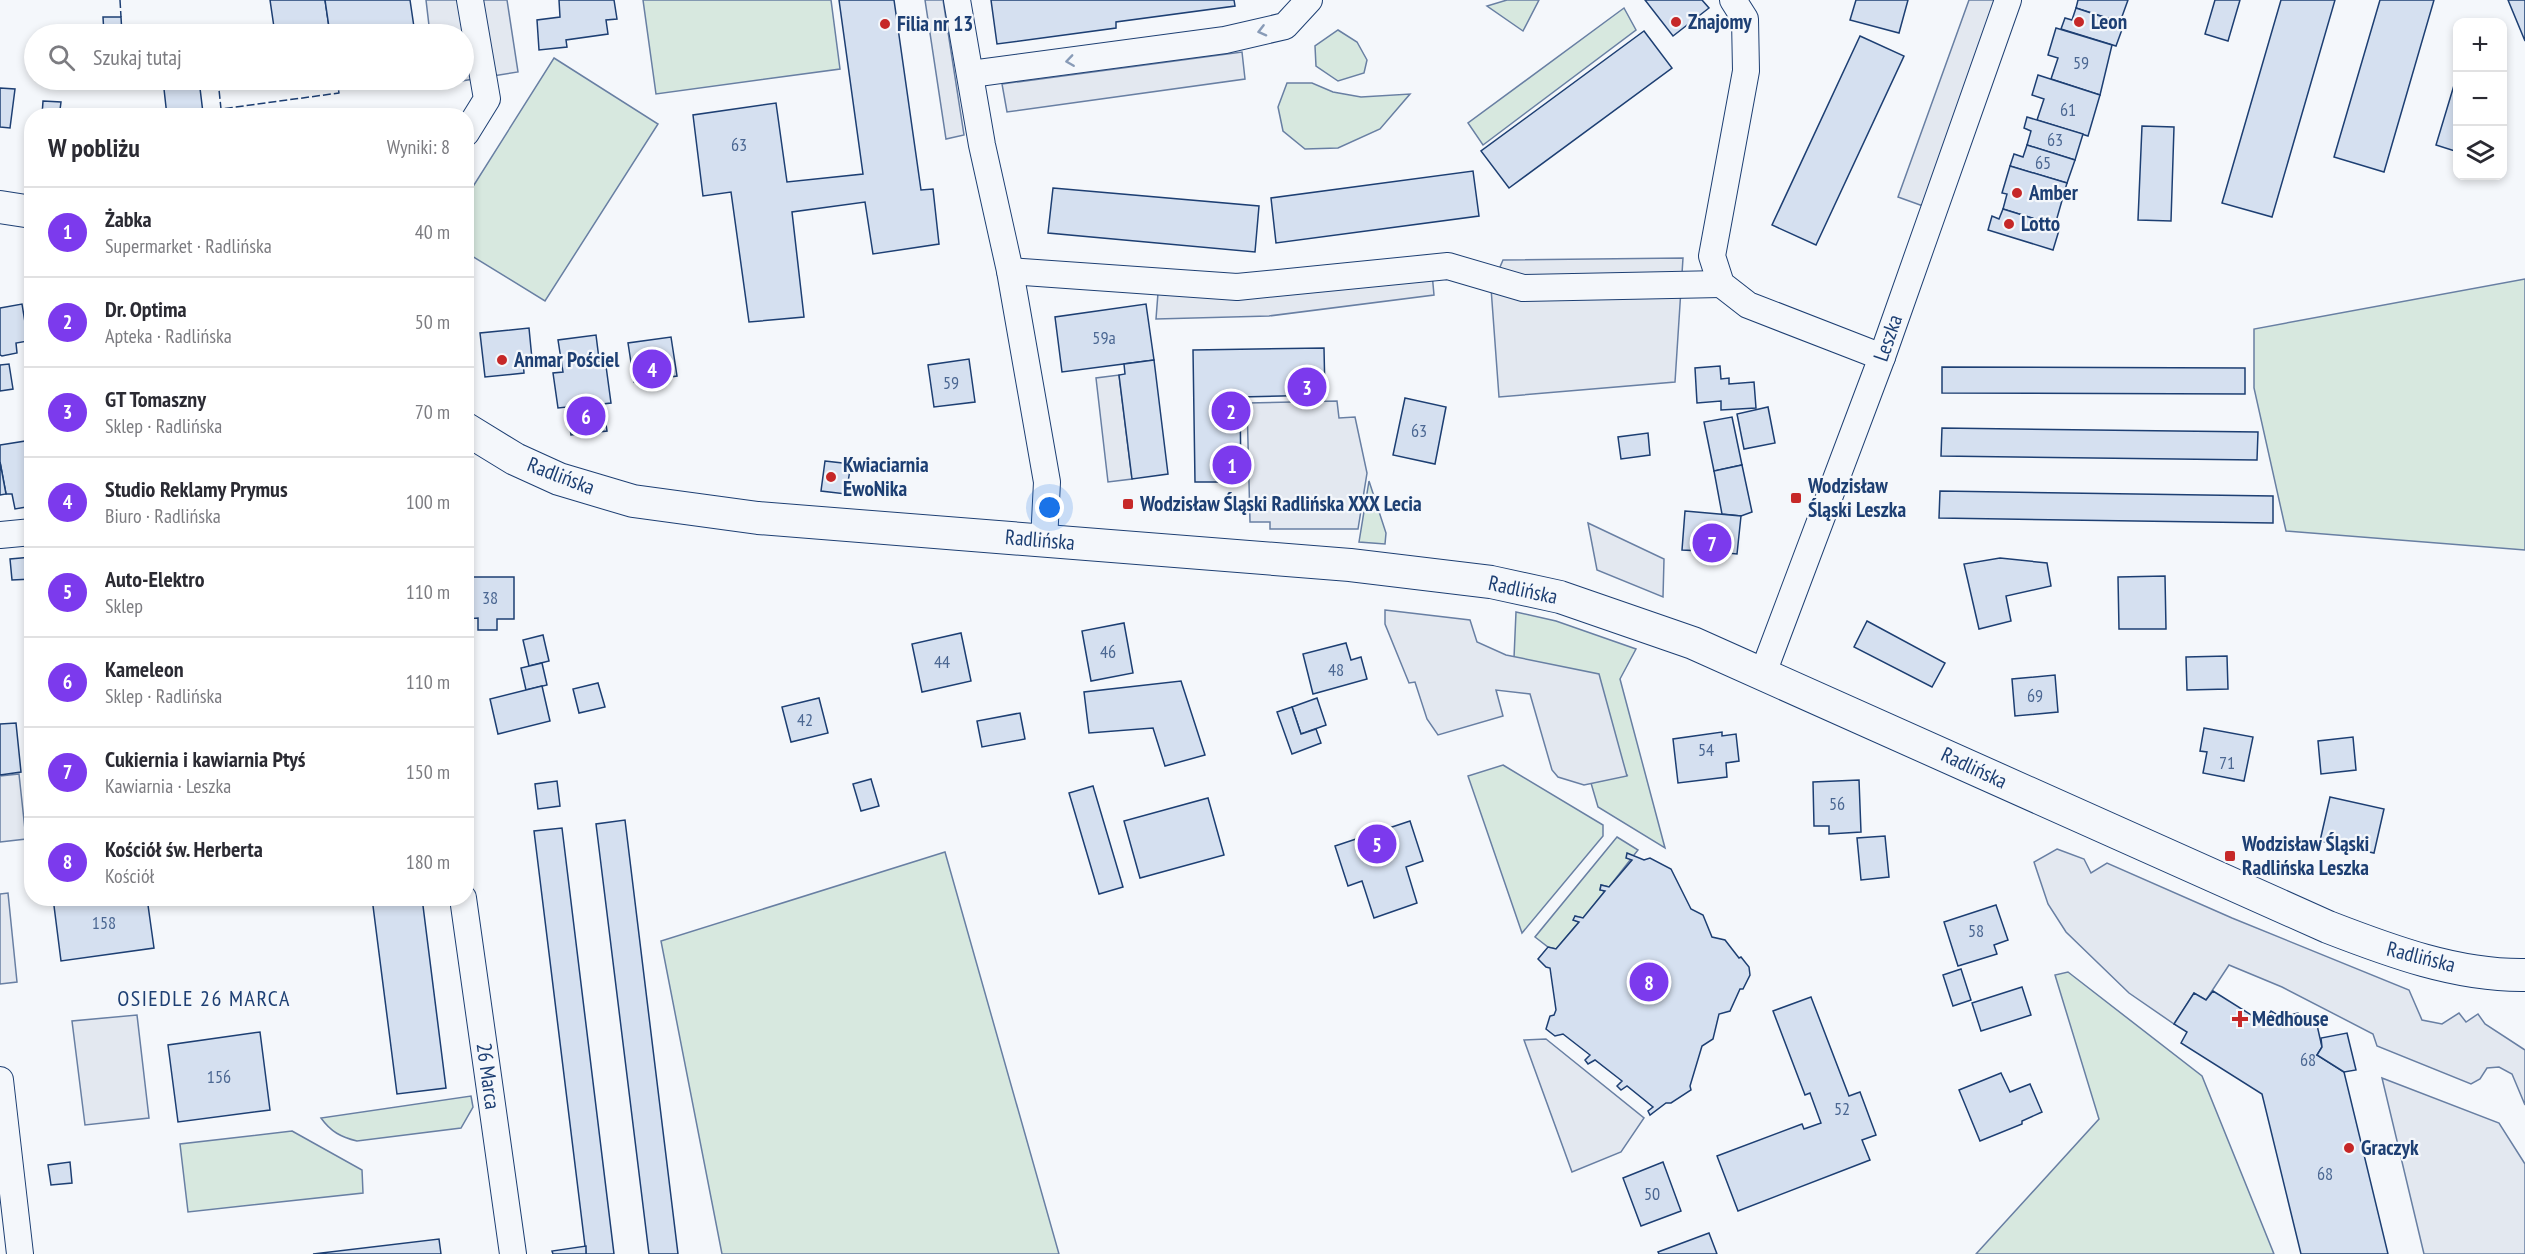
<!DOCTYPE html>
<html lang="pl">
<meta charset="utf-8">
<style>
body{margin:0;font-family:"PT Sans Narrow",sans-serif;background:#f7f7f7;color:#2b2b33}
.controls{position:absolute;right:18px;top:18px;display:grid;overflow:hidden;border-radius:12px;box-shadow:0 3px 9px #0003}
.controls button{width:54px;height:54px;display:grid;place-items:center;padding:0;border:0;border-bottom:2px solid #e1e1e2;background:#fff;color:#2b2b33;font:30px sans-serif}
.you{position:absolute;left:1050px;top:508px;width:21px;height:21px;margin:-15px;border:4px solid #fff;border-radius:50%;background:#1a73e8;box-shadow:0 0 0 9px #1a73e833}
.badge{display:grid;place-items:center;width:39px;height:39px;border-radius:50%;background:#7c3aed;color:#fff;font-size:20px;font-weight:700}
.pin{position:absolute;translate:-50% -50%;border:3px solid #fff;box-shadow:0 2px 6px #0006}
.list{margin:0;padding:0;list-style:none}
h2{display:flex;justify-content:space-between;align-items:center;height:78px;margin:0;padding:0 24px;font-size:26px}
h2 small{font-size:20px;font-weight:400;color:#7c7c81}
.list li{display:grid;grid-template-columns:39px 1fr auto;gap:18px;align-items:center;box-sizing:border-box;height:90px;padding:0 24px;border-top:2px solid #e1e1e2}
.list b{display:block;font-size:22px;white-space:nowrap}
.list p{margin:0;font-size:20px;white-space:nowrap;color:#7c7c81}
.list em{font-size:20px;font-style:normal;color:#7c7c81}
.icon{flex:none;width:33px;height:33px;fill:none;stroke:currentColor;stroke-width:2;stroke-linecap:round;stroke-linejoin:round}
.map{position:relative;flex:none;width:2525px;height:1254px;overflow:hidden}
.search{position:absolute;background:#fff;box-shadow:0 3px 9px #0003;left:24px;top:24px;width:450px;height:66px;display:flex;align-items:center;gap:15px;box-sizing:border-box;padding:0 21px;border-radius:33px;color:#7c7c81;font-size:22px}
.panel{position:absolute;background:#fff;box-shadow:0 3px 9px #0003;left:24px;top:108px;width:450px;height:798px;border-radius:24px}
.map>svg:first-child{display:block}
</style>
<div class="map">
<svg width="2525" height="1254" viewBox="0 0 2525 1254">
<rect width="100%" height="100%" fill="#f4f7fb"/>
<!-- green -->
<g fill="#d7e8df" stroke="#687fa3" stroke-width="1.5">
<polygon points="643,0 831,0 840,69 656,94"/>
<polygon points="1507,0 1539,0 1523,31 1487,6"/>
<polygon points="1624,8 1636,30 1483,145 1468,123"/>
<polygon points="1338,30 1357,42 1367,60 1364,73 1338,81 1316,66 1315,46"/>
<polygon points="554,58 658,124 545,301 467,253 467,196"/>
<polygon points="1287,83 1312,83 1333,92 1361,97 1410,94 1380,129 1338,148 1305,149 1283,131 1278,107"/>
<polygon points="2525,279 2525,550 2286,531 2254,388 2254,329"/>
<polygon points="1369,481 1386,533 1385,544 1359,542"/>
<polygon points="1516,612 1556,621 1636,649 1620,679 1665,848 1598,807 1591,783 1627,775 1514,658"/>
<polygon points="1503,765 1603,825 1603,836 1522,933 1468,776"/>
<polygon points="1617,837 1638,850 1609,887 1601,885 1600,890 1605,891 1583,918 1575,916 1574,920 1579,922 1556,949 1548,947 1535,937"/>
<polygon points="945,852 1059,1254 722,1254 661,941"/>
<polygon points="2068,972 2202,1076 2274,1254 1976,1254 2099,1119 2055,975"/>
<path d="M471 1096 473 1107 461 1128 357 1141C341 1137 331 1132 321 1118Z"/>
<polygon points="292,1131 362,1170 363,1193 188,1212 180,1144"/>
</g>
<!-- parking -->
<g fill="#e3e8f0" stroke="#687fa3" stroke-width="1.5">
<polygon points="426,0 507,0 518,72 436,85 436,80 464,80 464,34 430,34"/>
<polygon points="925,0 943,0 964,135 946,139"/>
<polygon points="1969,0 1996,0 1923,206 1898,197"/>
<polygon points="1242,52 1245,79 1007,112 1002,84"/>
<polygon points="1683,258 1675,382 1499,397 1491,288 1503,260"/>
<polygon points="1432,273 1434,295 1269,316 1156,319 1158,293"/>
<polygon points="1119,375 1132,479 1108,482 1096,378"/>
<polygon points="1337,401 1339,418 1355,417 1367,473 1358,529 1270,529 1270,522 1250,522 1247,403"/>
<polygon points="1588,523 1664,559 1663,597 1597,570"/>
<polygon points="1385,610 1470,620 1477,642 1506,655 1599,674 1627,776 1584,785 1558,777 1552,770 1530,694 1496,690 1503,716 1438,735 1427,719 1415,682 1409,683 1385,624"/>
<polygon points="19,774 26,839 0,842 0,776"/>
<polygon points="2057,849 2084,859 2091,873 2107,863 2232,918 2409,990 2422,1020 2442,1024 2459,1013 2466,1022 2478,1014 2485,1024 2525,1050 2525,1105 2512,1074 2499,1067 2487,1068 2480,1079 2471,1084 2377,1046 2373,1034 2282,987 2229,965 2206,1000 2194,993 2174,1024 2129,993 2066,932 2048,904 2034,862"/>
<polygon points="8,893 17,982 0,984 0,894"/>
<polygon points="137,1015 149,1118 85,1125 72,1021"/>
<polygon points="1546,1039 1644,1118 1621,1152 1572,1172 1524,1040"/>
<polygon points="2382,1078 2499,1123 2525,1164 2525,1254 2424,1254"/>
</g>
<!-- building -->
<g fill="#d5e0f0" stroke="#1d3f73" stroke-width="1.5">
<polygon points="270,0 325,0 330,34 275,34"/>
<polygon points="325,0 410,0 415,34 330,34"/>
<polygon points="559,0 614,0 617,19 606,20 608,34 566,40 567,47 539,50 537,20 560,17"/>
<polygon points="839,0 894,0 921,190 933,189 939,244 873,254 865,202 792,212 804,317 749,322 731,192 703,196 693,115 776,103 787,182 863,174"/>
<polygon points="991,0 1234,0 1235,6 1116,22 1116,28 997,44"/>
<polygon points="1645,0 1702,0 1709,8 1673,36"/>
<polygon points="1856,0 1908,0 1899,33 1850,20"/>
<polygon points="2078,0 2128,0 2120,22 2076,8"/>
<polygon points="2215,0 2240,0 2228,41 2205,34"/>
<polygon points="2281,0 2335,0 2272,217 2222,203"/>
<polygon points="2380,0 2434,0 2384,172 2334,157"/>
<polygon points="2508,0 2525,0 2525,41"/>
<polygon points="2076,8 2124,24 2116,46 2061,29 2065,18 2072,20"/>
<polygon points="103,17 121,17 122,34 104,34"/>
<polygon points="2056,28 2112,45 2100,95 2051,79 2058,58 2048,55"/>
<polygon points="1644,31 1672,68 1509,188 1481,151"/>
<polygon points="1860,36 1904,56 1816,245 1772,225"/>
<polygon points="2458,72 2458,152 2436,145"/>
<polygon points="2038,75 2100,95 2088,136 2037,120 2044,99 2032,95"/>
<rect x="106" y="80" width="17" height="2"/>
<polygon points="163,80 199,80 203,113 167,116"/>
<polygon points="0,88 15,89 10,128 0,127"/>
<polygon points="43,101 61,102 60,110 104,113 104,116 42,116"/>
<polygon points="423,110 424,116 399,116 399,111"/>
<polygon points="2027,117 2083,134 2075,160 2027,145 2031,131 2024,128"/>
<polygon points="2142,126 2174,127 2171,221 2138,220"/>
<polygon points="2027,145 2075,160 2067,183 2010,166 2014,154 2023,157"/>
<polygon points="2010,166 2067,183 2055,225 2003,209 2007,194 2002,193"/>
<polygon points="1473,171 1479,216 1276,243 1271,198"/>
<polygon points="1053,188 1259,206 1255,252 1048,233"/>
<polygon points="2003,209 2060,227 2053,250 1988,230 1992,216 1999,219"/>
<polygon points="22,304 28,341 16,343 17,353 2,356 0,355 0,308"/>
<polygon points="1146,304 1154,360 1062,372 1055,317"/>
<polygon points="529,328 532,359 523,360 524,373 485,377 480,333"/>
<polygon points="596,335 600,367 606,366 611,403 603,404 607,431 571,435 567,407 558,408 553,373 563,372 558,340"/>
<polygon points="671,337 677,376 634,382 628,343"/>
<polygon points="1324,348 1325,395 1240,397 1241,482 1195,482 1193,350"/>
<polygon points="969,359 975,402 934,407 928,365"/>
<polygon points="1154,360 1168,474 1132,479 1119,375 1125,374 1124,364"/>
<polygon points="9,364 13,389 0,391 0,365"/>
<polygon points="1720,366 1721,379 1729,378 1729,384 1754,382 1756,408 1721,410 1721,401 1697,403 1695,368"/>
<polygon points="1942,367 2245,368 2245,394 1942,393"/>
<polygon points="1405,398 1446,407 1435,464 1393,455"/>
<polygon points="1768,407 1775,443 1744,449 1737,414"/>
<polygon points="1732,417 1742,465 1714,471 1704,422"/>
<polygon points="1942,428 2258,432 2257,460 1941,456"/>
<polygon points="1648,433 1650,455 1621,459 1618,437"/>
<polygon points="32,440 32,506 15,509 12,494 6,494 0,462 0,445"/>
<polygon points="825,461 851,464 846,494 821,491"/>
<polygon points="0,462 6,494 0,495"/>
<polygon points="1742,465 1752,512 1741,516 1722,514 1714,471"/>
<polygon points="1940,491 2273,496 2273,523 1939,518"/>
<polygon points="1685,511 1741,516 1737,554 1717,552 1716,563 1702,562 1702,551 1682,550"/>
<polygon points="32,557 32,579 12,580 10,559"/>
<polygon points="2000,558 2047,563 2051,586 2006,596 2011,621 1979,629 1964,564"/>
<polygon points="2165,576 2166,629 2119,629 2118,577"/>
<polygon points="466,577 514,577 514,619 497,619 497,630 478,630 478,618 466,619"/>
<polygon points="1867,621 1945,663 1932,687 1854,647"/>
<polygon points="1124,623 1133,673 1091,681 1082,631"/>
<polygon points="961,633 971,681 922,692 912,644"/>
<polygon points="543,635 549,661 529,666 523,640"/>
<polygon points="1346,643 1351,660 1361,657 1367,679 1313,694 1303,654"/>
<polygon points="2227,656 2228,689 2187,690 2186,657"/>
<polygon points="542,663 547,685 526,690 521,668"/>
<polygon points="2055,675 2058,712 2015,716 2012,679"/>
<polygon points="1181,681 1205,755 1165,766 1153,728 1089,733 1084,692"/>
<polygon points="598,683 605,707 579,713 573,689"/>
<polygon points="542,686 550,721 498,734 490,699"/>
<polygon points="819,698 828,733 791,742 782,707"/>
<polygon points="1317,698 1326,725 1301,734 1292,707"/>
<polygon points="1292,707 1301,734 1316,729 1321,743 1292,754 1277,712"/>
<polygon points="1020,713 1025,739 982,747 977,721"/>
<polygon points="16,723 21,772 0,775 0,724"/>
<polygon points="2204,728 2253,737 2244,781 2203,773 2207,752 2200,751"/>
<polygon points="1722,732 1722,736 1736,734 1739,761 1726,763 1727,777 1678,783 1673,739"/>
<polygon points="2353,737 2356,770 2321,774 2318,741"/>
<polygon points="871,779 879,806 861,811 853,784"/>
<polygon points="1859,780 1861,832 1829,834 1829,826 1814,826 1813,782"/>
<polygon points="557,781 560,806 538,809 535,784"/>
<polygon points="1093,786 1123,887 1099,894 1069,793"/>
<polygon points="2330,797 2384,809 2374,853 2320,841"/>
<polygon points="1208,798 1224,855 1140,878 1124,821"/>
<polygon points="625,820 678,1254 649,1254 596,824"/>
<polygon points="1410,821 1423,861 1406,867 1417,903 1374,918 1362,881 1348,886 1335,846"/>
<polygon points="562,828 614,1254 586,1254 534,831"/>
<polygon points="1885,836 1889,877 1861,880 1857,838"/>
<polygon points="1627,853 1644,860 1650,858 1671,869 1691,909 1703,915 1712,937 1725,940 1739,958 1741,957 1749,967 1750,975 1743,989 1740,989 1730,1011 1719,1014 1713,1039 1702,1046 1690,1086 1691,1090 1671,1103 1666,1103 1650,1115 1648,1111 1653,1107 1627,1086 1621,1090 1617,1086 1622,1081 1595,1060 1588,1064 1585,1060 1590,1055 1563,1034 1555,1036 1546,1029 1550,1016 1554,1015 1556,1010 1550,968 1546,967 1538,959 1548,947 1556,949 1579,922 1573,920 1575,916 1583,918 1605,891 1600,890 1601,885 1609,887 1632,860 1626,858"/>
<polygon points="53,898 147,898 154,948 61,961"/>
<polygon points="372,898 422,898 446,1088 397,1094"/>
<polygon points="1996,905 2008,940 1994,945 1997,954 1958,966 1944,922"/>
<polygon points="1961,969 1971,1000 1953,1006 1943,975"/>
<polygon points="2022,987 2031,1015 1981,1031 1972,1003"/>
<polygon points="2213,991 2264,1023 2271,1011 2281,1017 2298,1013 2317,1025 2322,1047 2317,1055 2344,1072 2388,1254 2301,1254 2262,1094 2181,1043 2187,1032 2174,1024 2194,993 2206,1000"/>
<polygon points="1811,997 1849,1096 1860,1092 1876,1135 1862,1140 1870,1160 1738,1211 1717,1156 1802,1124 1804,1129 1821,1123 1810,1093 1805,1095 1773,1011"/>
<polygon points="260,1032 270,1110 178,1122 168,1045"/>
<polygon points="2347,1033 2356,1070 2344,1072 2317,1055 2322,1047 2321,1038"/>
<polygon points="2001,1073 2010,1092 2030,1084 2042,1112 2022,1121 2022,1124 1980,1141 1959,1090"/>
<polygon points="70,1162 72,1183 51,1185 48,1165"/>
<polygon points="1663,1162 1681,1211 1641,1226 1623,1178"/>
<polygon points="1709,1233 1717,1254 1659,1254 1658,1252"/>
<polygon points="439,1239 441,1254 313,1254"/>
<polygon points="586,1246 586,1254 553,1254 552,1251"/>
</g>
<g fill="none" stroke-linecap="round" stroke-linejoin="round">
<!-- minor casing -->
<g stroke="#1d3f73" stroke-width="28">
<g id="minor">
<polyline points="957,0 982,145 1010,271 1047,482 1044,541"/>
<polyline points="1733,0 1745,19 1746,71 1712,256 1721,284 1748,305 1882,357"/>
<polyline points="971,74 1225,40 1285,26 1309,0"/>
<polyline points="466,133 487,99 470,0"/>
<polyline points="1010,271 1237,287 1448,266 1523,288 1721,284"/>
<polyline points="0,535 32,532"/>
<polyline points="1763,673 1882,357 2008,0"/>
<polyline points="463,898 513,1254"/>
<polyline points="0,1080 20,1254"/>
</g>
</g>
<!-- tertiary casing -->
<g stroke="#1d3f73" stroke-width="34">
<g id="tertiary">
<polyline points="0,207 32,212"/>
<path d="M466 429 515 459 559 479 633 501 758 518 1350 565 1491 582 1560 597 1693 643 2328 927C2390 951 2457 976 2525 975"/>
</g>
</g>
<!-- minor -->
<use href="#minor" stroke="#f4f7fb" stroke-width="26"/>
<!-- tertiary -->
<use href="#tertiary" stroke="#f4f7fb" stroke-width="32"/>
<!-- fence -->
<g stroke="#1d3f73" stroke-width="1.5" stroke-dasharray="8 3" stroke-linecap="butt">
<polyline points="120,0 121,17"/>
<polyline points="218,80 221,109 339,93 337,80"/>
<polyline points="123,82 139,80"/>
</g>
</g>
<!-- one-way arrows -->
<defs><path id="oneway-chevron" d="M-2-3.5L2.5 0L-2 3.5" fill="none" stroke-width="1.6" stroke-linecap="round" stroke-linejoin="round" transform="scale(1.5)"/></defs>
<g stroke="#889bb7">
<use href="#oneway-chevron" transform="translate(1262 31) rotate(166)"/>
<use href="#oneway-chevron" transform="translate(1070 61) rotate(172)"/>
</g>
<!-- markers -->
<g fill="#c62828" stroke="#f4f7fb" stroke-width="2">
<circle cx="1676" cy="22" r="6"/>
<circle cx="2079" cy="22" r="6"/>
<circle cx="885" cy="24" r="6"/>
<circle cx="2017" cy="193" r="6"/>
<circle cx="2009" cy="224" r="6"/>
<circle cx="502" cy="360" r="6"/>
<circle cx="831" cy="477" r="6"/>
<rect x="1790" y="492" width="12" height="12" rx="3"/>
<rect x="1122" y="498" width="12" height="12" rx="3"/>
<rect x="2224" y="850" width="12" height="12" rx="3"/>
<path d="M2237 1010h6v6h6v6h-6v6h-6v-6h-6v-6h6z"/>
<circle cx="2349" cy="1148" r="6"/>
</g>
<g text-anchor="middle" stroke-width="4.5" stroke-linejoin="round" paint-order="stroke">
<!-- number labels -->
<g font-size="18" fill="#4b6792">
<text x="2081" y="69">59</text>
<text x="2068" y="116">61</text>
<text x="2055" y="146">63</text>
<text x="739" y="151">63</text>
<text x="2043" y="169">65</text>
<text x="1104" y="344">59a</text>
<text x="951" y="389">59</text>
<text x="1419" y="437">63</text>
<text x="490" y="604">38</text>
<text x="1108" y="658">46</text>
<text x="942" y="668">44</text>
<text x="1336" y="676">48</text>
<text x="2035" y="702">69</text>
<text x="805" y="726">42</text>
<text x="1706" y="756">54</text>
<text x="2227" y="769">71</text>
<text x="1837" y="810">56</text>
<text x="104" y="929">158</text>
<text x="1976" y="937">58</text>
<text x="2308" y="1066">68</text>
<text x="219" y="1083">156</text>
<text x="1842" y="1115">52</text>
<text x="2325" y="1180">68</text>
<text x="1652" y="1200">50</text>
</g>
<!-- poi labels -->
<g font-size="21" font-weight="bold" fill="#1d3f73" stroke="#f4f7fb" text-anchor="start">
<text x="1688" y="29">Znajomy</text>
<text x="2091" y="29">Leon</text>
<text x="897" y="31">Filia nr 13</text>
<text x="2029" y="200">Amber</text>
<text x="2021" y="231">Lotto</text>
<text x="514" y="367">Anmar Pościel</text>
<text x="843" y="472">Kwiaciarnia<tspan x="843" dy="24">EwoNika</tspan></text>
<text x="1808" y="493">Wodzisław<tspan x="1808" dy="24">Śląski Leszka</tspan></text>
<text x="1140" y="511">Wodzisław Śląski Radlińska XXX Lecia</text>
<text x="2242" y="851">Wodzisław Śląski<tspan x="2242" dy="24">Radlińska Leszka</tspan></text>
<text x="2252" y="1026">Medhouse</text>
<text x="2361" y="1155">Graczyk</text>
</g>
<!-- street labels -->
<g font-size="21" fill="#1d3f73" stroke="#f4f7fb">
<text transform="translate(1888 338) rotate(-71)" y="7">Leszka</text>
<text transform="translate(561 476) rotate(21)" y="7">Radlińska</text>
<text transform="translate(1040 540) rotate(5)" y="7">Radlińska</text>
<text transform="translate(1523 590) rotate(12)" y="7">Radlińska</text>
<text transform="translate(1974 768) rotate(25)" y="7">Radlińska</text>
<text transform="translate(2421 957) rotate(14)" y="7">Radlińska</text>
<text transform="translate(488 1076) rotate(82)" y="7">26 Marca</text>
</g>
<!-- neighbourhood labels -->
<g font-size="22" letter-spacing="1.5" fill="#1d3f73" stroke="#f4f7fb">
<text x="204" y="1006">OSIEDLE 26 MARCA</text>
</g>
</g>
</svg>
<div class="controls">
<button>+</button>
<button>−</button>
<button><svg class="icon" aria-label="layers" viewBox="0 0 24 24"><path d="M12 4l9 5-9 5-9-5zM3 14l9 5 9-5"/></svg></button>
</div>
<div class="you"></div>
<div class="pin badge" style="left:1232px;top:465px">1</div>
<div class="pin badge" style="left:1231px;top:411px">2</div>
<div class="pin badge" style="left:1307px;top:387px">3</div>
<div class="pin badge" style="left:652px;top:369px">4</div>
<div class="pin badge" style="left:1377px;top:844px">5</div>
<div class="pin badge" style="left:586px;top:416px">6</div>
<div class="pin badge" style="left:1712px;top:543px">7</div>
<div class="pin badge" style="left:1649px;top:982px">8</div>
<div class="search"><svg class="icon" aria-label="search" viewBox="0 0 24 24"><circle cx="10" cy="10" r="6"/><path d="M15 15l6 6"/></svg>Szukaj tutaj</div>
<section class="panel">
<h2>W pobliżu<small>Wyniki: 8</small></h2>
<ul class="list">
<li><span class="badge">1</span><div><b>Żabka</b><p>Supermarket · Radlińska</p></div><em>40 m</em></li>
<li><span class="badge">2</span><div><b>Dr. Optima</b><p>Apteka · Radlińska</p></div><em>50 m</em></li>
<li><span class="badge">3</span><div><b>GT Tomaszny</b><p>Sklep · Radlińska</p></div><em>70 m</em></li>
<li><span class="badge">4</span><div><b>Studio Reklamy Prymus</b><p>Biuro · Radlińska</p></div><em>100 m</em></li>
<li><span class="badge">5</span><div><b>Auto-Elektro</b><p>Sklep</p></div><em>110 m</em></li>
<li><span class="badge">6</span><div><b>Kameleon</b><p>Sklep · Radlińska</p></div><em>110 m</em></li>
<li><span class="badge">7</span><div><b>Cukiernia i kawiarnia Ptyś</b><p>Kawiarnia · Leszka</p></div><em>150 m</em></li>
<li><span class="badge">8</span><div><b>Kościół św. Herberta</b><p>Kościół</p></div><em>180 m</em></li>
</ul>
</section>
</div>
